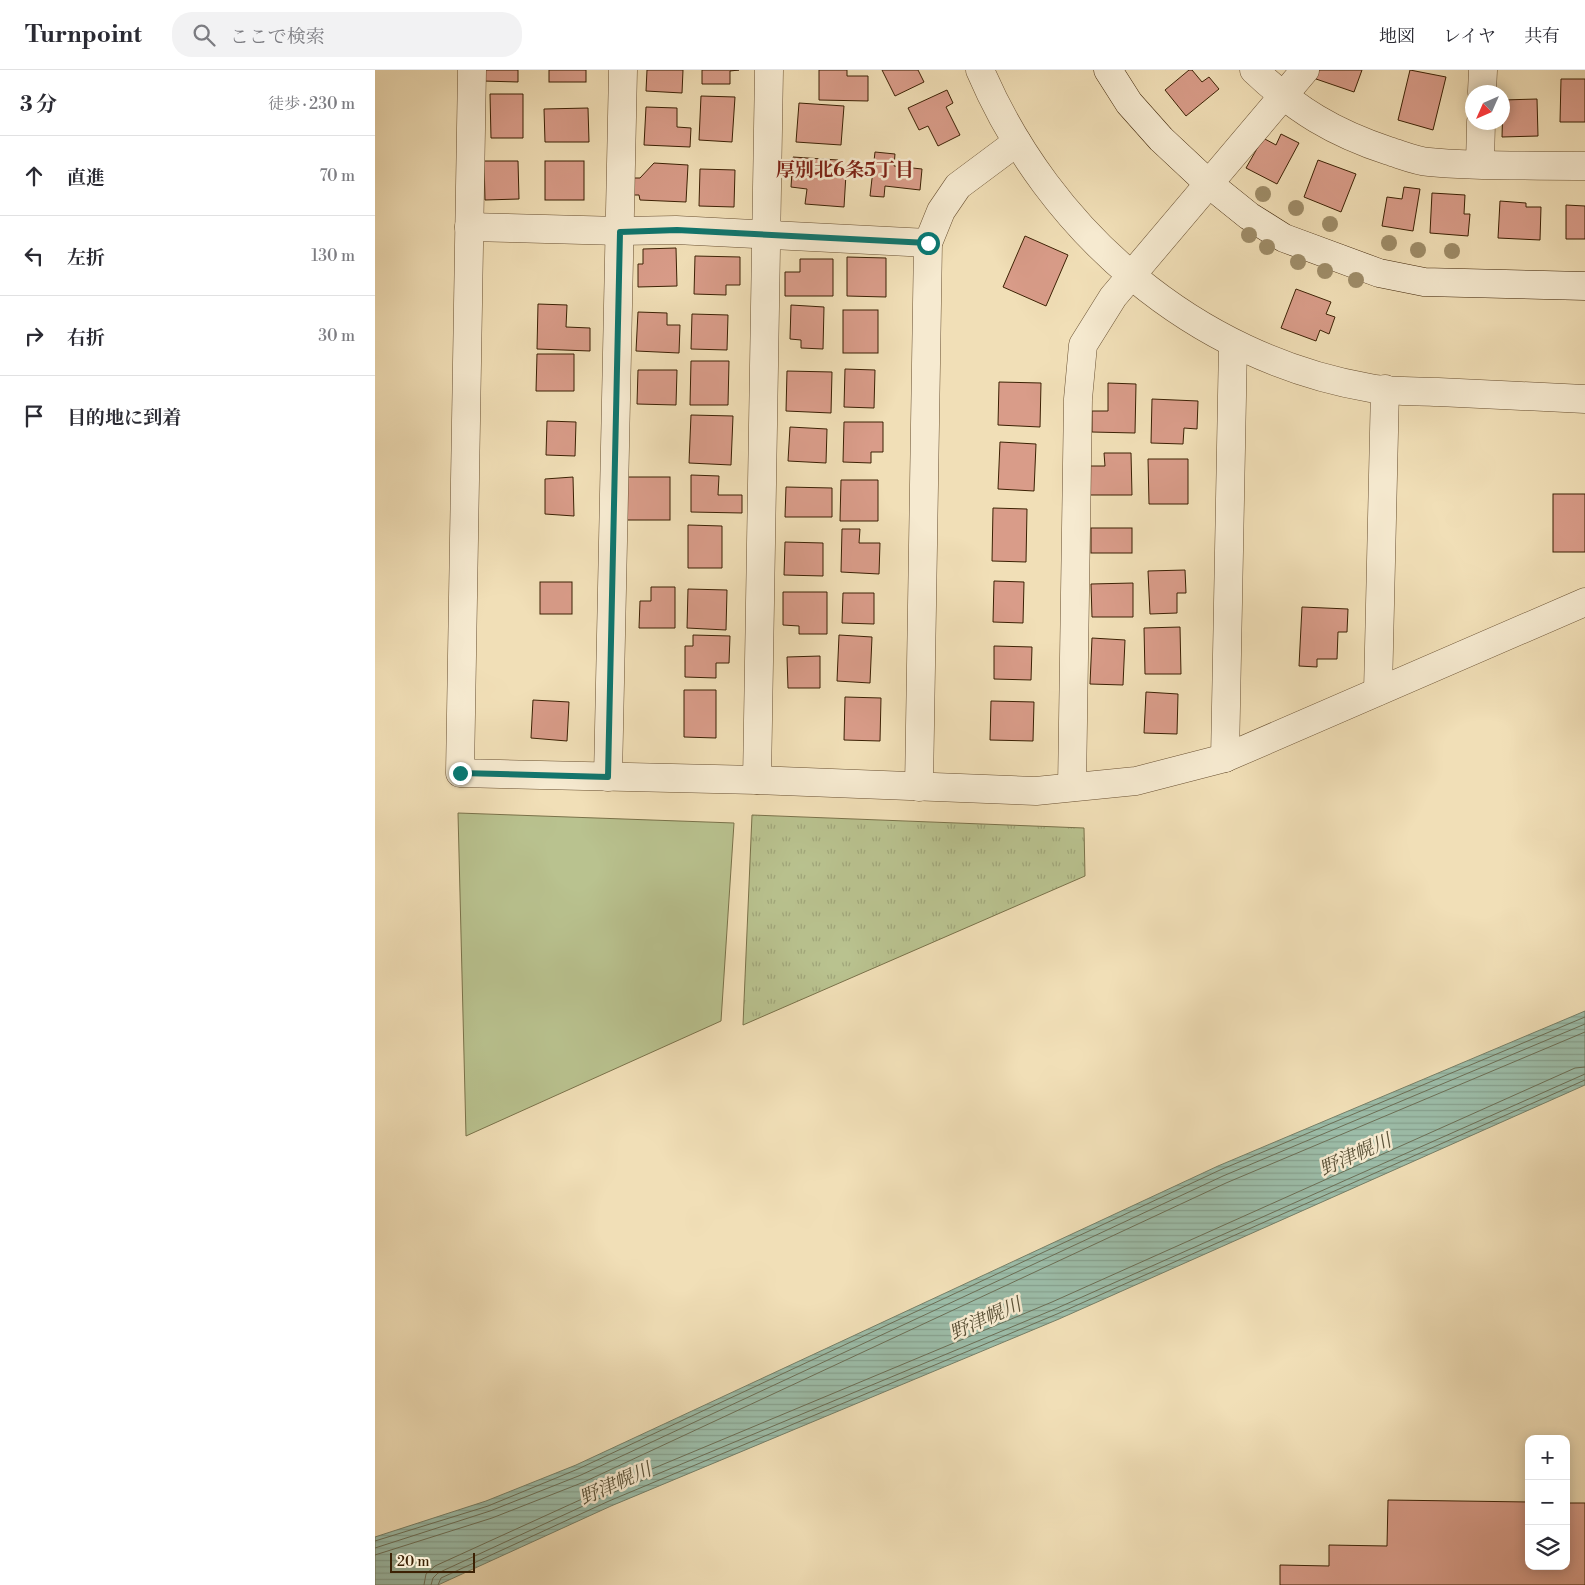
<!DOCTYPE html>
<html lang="ja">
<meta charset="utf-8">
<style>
body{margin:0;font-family:"Libre Bodoni","Noto Serif JP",serif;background:#f2f2f3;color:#2b2b33}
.controls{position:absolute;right:15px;bottom:15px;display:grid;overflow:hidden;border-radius:10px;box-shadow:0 2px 12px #0003}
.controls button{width:45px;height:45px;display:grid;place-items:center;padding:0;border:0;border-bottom:1px solid #e1e1e2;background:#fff;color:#2b2b33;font:25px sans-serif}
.compass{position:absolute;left:1090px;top:15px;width:45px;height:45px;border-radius:50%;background:#fff;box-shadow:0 2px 12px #0003;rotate:225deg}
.scale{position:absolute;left:15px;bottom:12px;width:85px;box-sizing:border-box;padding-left:5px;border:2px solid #3c2104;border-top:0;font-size:14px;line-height:18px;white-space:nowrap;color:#3c2104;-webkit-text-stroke:4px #f6ead0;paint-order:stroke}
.stop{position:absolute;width:15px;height:15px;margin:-11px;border:4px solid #0f766e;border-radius:50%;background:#fff}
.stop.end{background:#0f766e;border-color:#fff;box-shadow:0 1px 5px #0008}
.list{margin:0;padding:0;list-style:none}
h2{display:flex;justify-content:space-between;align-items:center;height:65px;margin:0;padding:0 20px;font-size:21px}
h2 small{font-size:16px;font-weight:400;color:#7c7c81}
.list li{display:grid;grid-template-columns:32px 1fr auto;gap:15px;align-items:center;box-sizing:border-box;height:80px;padding:0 20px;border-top:1px solid #e1e1e2}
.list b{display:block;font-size:19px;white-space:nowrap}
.list em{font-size:16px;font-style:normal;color:#7c7c81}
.icon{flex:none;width:28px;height:28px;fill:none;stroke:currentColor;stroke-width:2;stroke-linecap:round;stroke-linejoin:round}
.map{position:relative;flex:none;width:1210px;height:1515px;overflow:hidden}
header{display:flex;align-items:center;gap:30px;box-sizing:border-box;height:70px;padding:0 25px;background:#fff;border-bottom:1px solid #e1e1e2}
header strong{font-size:24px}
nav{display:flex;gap:28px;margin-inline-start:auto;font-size:18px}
.search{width:350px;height:45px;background:#f2f2f3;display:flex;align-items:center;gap:12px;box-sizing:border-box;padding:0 18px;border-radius:20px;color:#7c7c81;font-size:19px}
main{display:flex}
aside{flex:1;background:#fff}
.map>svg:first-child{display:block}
</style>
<header>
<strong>Turnpoint</strong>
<div class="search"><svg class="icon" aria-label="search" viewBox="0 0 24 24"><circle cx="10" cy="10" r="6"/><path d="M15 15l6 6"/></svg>ここで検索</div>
<nav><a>地図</a><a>レイヤ</a><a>共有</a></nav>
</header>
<main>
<aside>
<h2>3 分<small>徒歩 · 230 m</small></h2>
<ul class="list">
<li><svg class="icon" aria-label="ahead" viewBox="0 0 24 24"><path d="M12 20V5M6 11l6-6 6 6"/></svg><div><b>直進</b></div><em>70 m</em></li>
<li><svg class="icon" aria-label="left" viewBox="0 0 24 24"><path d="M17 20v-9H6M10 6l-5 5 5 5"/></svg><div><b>左折</b></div><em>130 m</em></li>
<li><svg class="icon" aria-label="right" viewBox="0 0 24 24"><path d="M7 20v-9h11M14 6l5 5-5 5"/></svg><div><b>右折</b></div><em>30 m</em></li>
<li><svg class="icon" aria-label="arrive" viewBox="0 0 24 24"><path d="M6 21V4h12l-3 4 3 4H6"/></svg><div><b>目的地に到着</b></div></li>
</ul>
</aside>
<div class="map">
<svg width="1210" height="1515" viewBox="0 0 1210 1515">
<defs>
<pattern id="park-tufts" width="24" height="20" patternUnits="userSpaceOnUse" patternTransform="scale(1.25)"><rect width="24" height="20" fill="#b9c28f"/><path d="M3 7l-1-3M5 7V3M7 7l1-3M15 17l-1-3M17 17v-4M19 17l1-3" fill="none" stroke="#a0a67a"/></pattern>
<pattern id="water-rules" width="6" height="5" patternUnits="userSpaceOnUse" patternTransform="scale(1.25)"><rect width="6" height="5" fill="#9cbda9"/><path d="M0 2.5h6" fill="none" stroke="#87a290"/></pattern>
</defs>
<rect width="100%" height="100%" fill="#f1dfb7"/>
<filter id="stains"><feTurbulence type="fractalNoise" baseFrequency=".004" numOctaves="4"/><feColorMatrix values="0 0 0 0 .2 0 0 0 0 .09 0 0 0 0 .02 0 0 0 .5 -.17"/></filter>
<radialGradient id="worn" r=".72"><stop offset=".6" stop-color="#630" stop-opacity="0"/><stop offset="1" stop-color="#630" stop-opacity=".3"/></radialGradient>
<!-- grass -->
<polygon fill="#b9c28f" stroke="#7a724a" points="83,743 359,753 346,951 91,1066"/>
<!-- park -->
<polygon fill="url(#park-tufts)" stroke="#7a724a" points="377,745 709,758 710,806 368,955"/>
<!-- water -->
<polygon fill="url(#water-rules)" stroke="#767f67" points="1210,941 1210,1015 684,1249 236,1436 63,1515 0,1515 0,1467 3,1466 111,1431 201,1395 843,1096"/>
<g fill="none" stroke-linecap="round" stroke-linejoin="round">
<!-- shore -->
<g stroke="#6c6f56" stroke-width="1">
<polyline points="0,1471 113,1436 203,1399 845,1100 1210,947"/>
<polyline points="0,1478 115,1441 206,1405 848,1106 1210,954"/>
<polyline points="0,1485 117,1448 209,1412 851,1113 1210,962"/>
<polyline points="49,1515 51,1504 60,1496 229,1419 677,1232 1200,998 1210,997"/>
<polyline points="56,1515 58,1508 63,1503 232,1425 680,1239 1210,1004"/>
<polyline points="63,1515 66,1508 234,1431 682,1244 1210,1010"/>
</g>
</g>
<!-- building -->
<g fill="#d99c89" stroke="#3c2104">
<polygon points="109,0 143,0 143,12 108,11"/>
<rect x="174" y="0" width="37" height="12"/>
<polygon points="272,0 308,0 307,23 271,21"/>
<polygon points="327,0 364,0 355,1 355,14 327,14"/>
<polygon points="444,0 472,0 472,6 493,6 493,31 444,30"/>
<polygon points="507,0 543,0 549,12 520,26"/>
<polygon points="814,0 817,0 827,12 834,7 844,19 811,46 790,20"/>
<polygon points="944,0 987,0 979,22 941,9"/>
<polygon points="1035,0 1071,7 1058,60 1023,50"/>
<polygon points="1186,9 1210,9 1210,52 1185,52"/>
<polygon points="572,20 578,33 571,37 585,65 563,76 553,56 544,60 533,38"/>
<polygon points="115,24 148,24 148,68 116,68"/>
<polygon points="326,26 360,27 357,72 324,70"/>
<polygon points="1162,29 1163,66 1127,67 1128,30"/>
<polygon points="424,33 469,36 466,75 421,72"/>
<polygon points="271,37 302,38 302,57 316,58 315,77 269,75"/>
<polygon points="213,38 214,72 170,72 169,39"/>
<polygon points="906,64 924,73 902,114 871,98 888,68 901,75"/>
<polygon points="500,82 520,84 519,96 547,99 545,120 510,116 509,127 495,126"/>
<polygon points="418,87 463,90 462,103 471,104 469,137 430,134 432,119 416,117"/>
<polygon points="943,90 981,104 966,142 929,127"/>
<polygon points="109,91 143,91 144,129 110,130"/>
<rect x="170" y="91" width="39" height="39"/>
<polygon points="279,93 313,95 311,132 265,130 264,125 255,125 256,108 265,108"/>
<polygon points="325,99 360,100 359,137 324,136"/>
<polygon points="1029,117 1045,119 1038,161 1007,156 1012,127 1027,129"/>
<polygon points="1057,123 1090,125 1089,144 1095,144 1093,166 1055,163"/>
<polygon points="1125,131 1151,133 1151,137 1166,137 1165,170 1123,168"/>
<polygon points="1191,135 1210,136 1210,169 1191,169"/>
<polygon points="650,166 693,185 671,236 628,217"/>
<polygon points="301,178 302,216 263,217 263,194 268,194 268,179"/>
<polygon points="320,186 365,187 365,215 351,215 351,225 319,224"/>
<polygon points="472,187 511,188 511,227 472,226"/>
<polygon points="425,189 458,189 458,226 410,226 410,202 425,202"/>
<polygon points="921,219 956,232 951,244 960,247 954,264 945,260 941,271 906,258"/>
<polygon points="163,234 192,235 191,257 215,258 215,281 162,279"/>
<polygon points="416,235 449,237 448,279 426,278 426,270 415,269"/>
<rect x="468" y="240" width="35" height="43"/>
<polygon points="263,242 292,243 292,255 305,255 304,283 261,281"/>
<polygon points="317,244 353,245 352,280 316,279"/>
<polygon points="162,284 199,284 199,321 161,321"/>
<polygon points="316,291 354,291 353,335 315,335"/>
<polygon points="470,299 500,300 499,338 469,337"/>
<polygon points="263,300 302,300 301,335 262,334"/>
<polygon points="412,301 457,302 456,343 411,341"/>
<polygon points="624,312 666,313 665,357 623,355"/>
<polygon points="733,313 761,314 760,363 717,362 717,341 733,341"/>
<polygon points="777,329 823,331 822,359 809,358 808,374 776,373"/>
<polygon points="316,345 358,346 356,395 314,393"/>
<polygon points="172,351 201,352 200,386 171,385"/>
<polygon points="469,352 508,352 508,382 496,382 496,393 468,392"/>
<polygon points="415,357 452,359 451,393 413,391"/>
<polygon points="625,372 661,374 659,421 623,419"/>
<polygon points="729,383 756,383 757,425 715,425 714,396 730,396"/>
<polygon points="773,389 813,389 813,434 774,434"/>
<polygon points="316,405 344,406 343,425 367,425 367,443 316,442"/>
<polygon points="198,407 199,446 170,444 170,409"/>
<rect x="252" y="407" width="43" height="43"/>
<polygon points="466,410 503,410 503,451 465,451"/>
<polygon points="411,417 457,418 457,447 410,447"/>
<rect x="1178" y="424" width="32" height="58"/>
<polygon points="618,438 652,439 651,492 617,491"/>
<polygon points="313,455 347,456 347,498 313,498"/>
<rect x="716" y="458" width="41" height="25"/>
<polygon points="467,459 485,459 484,473 505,473 504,504 466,502"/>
<polygon points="410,472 448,473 448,506 409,505"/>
<polygon points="810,500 811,523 802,523 802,543 775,544 773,501"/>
<polygon points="619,511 649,512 648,553 618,552"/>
<rect x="165" y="512" width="32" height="32"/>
<polygon points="758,513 758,547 717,547 716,514"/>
<polygon points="276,517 300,517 300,558 264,558 265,531 276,531"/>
<polygon points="313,519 352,520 351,560 312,558"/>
<polygon points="408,522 452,522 452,564 424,564 424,556 408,555"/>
<polygon points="468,523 499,523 499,554 467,553"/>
<polygon points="927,537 973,539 972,562 963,562 962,589 942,589 942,597 924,596"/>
<polygon points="805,557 806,604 770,604 769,558"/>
<polygon points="318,565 355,566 354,593 341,593 341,608 310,607 310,576 318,576"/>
<polygon points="464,565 497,567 495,613 462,611"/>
<polygon points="717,568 750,570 748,615 715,614"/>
<polygon points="619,576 657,577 656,610 619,609"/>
<polygon points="445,586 445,618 413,618 412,587"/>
<polygon points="309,620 341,620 341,668 309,667"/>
<polygon points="771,622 803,624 802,664 769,663"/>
<polygon points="470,627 506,628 505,671 469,670"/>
<polygon points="158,630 194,632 192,671 156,668"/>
<polygon points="616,631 659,632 658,671 615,670"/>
<polygon points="1013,1430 1154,1432 1154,1496 1191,1496 1191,1433 1210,1433 1210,1515 905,1515 905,1495 954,1496 954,1475 1012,1476"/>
</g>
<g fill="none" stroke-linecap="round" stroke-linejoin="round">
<!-- street casing -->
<g stroke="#695031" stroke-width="29">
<g id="street">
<polyline points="97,0 85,703 382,710 661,721 761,711 850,688 1210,532"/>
<path d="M605 0C674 162 820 288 995 318 1017 322 1041 321 1063 322 1112 324 1161 327 1210 329"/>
<path d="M879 0C921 40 959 63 1014 81 1027 85 1041 91 1054 92 1106 97 1158 95 1210 96"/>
<polyline points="1107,22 1108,0"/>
<polyline points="1105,94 1106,52"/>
<polyline points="94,157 245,161 301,160 553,173"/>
<polyline points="1003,621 1010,319"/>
<polyline points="850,688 858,274"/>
<polyline points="233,707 248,0"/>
<polyline points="382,710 394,0"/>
<polyline points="544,717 553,173 566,141 583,116 642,72"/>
<polyline points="697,717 703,329 708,275 738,227 930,0"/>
</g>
</g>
<!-- secondary casing -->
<g stroke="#3c2104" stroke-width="29">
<polyline id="secondary" points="733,0 754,33 786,69 833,113 874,146 909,168 1004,203 1049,212 1210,216"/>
</g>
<!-- street -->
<use href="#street" stroke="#f6ead0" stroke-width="28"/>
<!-- secondary -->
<use href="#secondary" stroke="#f6ead0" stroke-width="28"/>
</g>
<!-- trees -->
<g fill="#9e8c68">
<circle cx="888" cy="124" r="8"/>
<circle cx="921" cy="138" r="8"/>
<circle cx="955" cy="154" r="8"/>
<circle cx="874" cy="165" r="8"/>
<circle cx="1014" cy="173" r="8"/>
<circle cx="892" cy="177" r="8"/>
<circle cx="1043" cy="180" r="8"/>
<circle cx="1077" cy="181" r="8"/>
<circle cx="923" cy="192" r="8"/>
<circle cx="950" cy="201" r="8"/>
<circle cx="981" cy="210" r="8"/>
</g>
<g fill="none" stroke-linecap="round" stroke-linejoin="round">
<!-- route -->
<polyline stroke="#0f766e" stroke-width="6" points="85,703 233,707 245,162 302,160 553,173"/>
</g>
<g text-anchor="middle" stroke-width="5" stroke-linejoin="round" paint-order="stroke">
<!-- neighbourhood labels -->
<g font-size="19" font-weight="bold" fill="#7a1f14" stroke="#f6ead0">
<text x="470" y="106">厚別北6条5丁目</text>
</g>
<!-- water labels -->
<g font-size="19" font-style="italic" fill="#595036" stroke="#f6ead0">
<text transform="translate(980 1084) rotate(-24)" y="7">野津幌川</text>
<text transform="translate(610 1248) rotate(-24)" y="7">野津幌川</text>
<text transform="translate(240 1413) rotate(-24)" y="7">野津幌川</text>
</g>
</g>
<rect width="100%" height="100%" filter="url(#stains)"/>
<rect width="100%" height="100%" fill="url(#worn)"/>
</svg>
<div class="controls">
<button>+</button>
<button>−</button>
<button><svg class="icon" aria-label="layers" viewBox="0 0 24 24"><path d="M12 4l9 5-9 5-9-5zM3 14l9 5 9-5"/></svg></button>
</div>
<svg class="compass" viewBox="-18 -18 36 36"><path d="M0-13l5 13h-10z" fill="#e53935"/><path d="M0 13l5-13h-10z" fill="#7c7c81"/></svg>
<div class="scale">20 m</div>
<div class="stop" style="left:553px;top:173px"></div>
<div class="stop end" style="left:85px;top:703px"></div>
</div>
</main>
